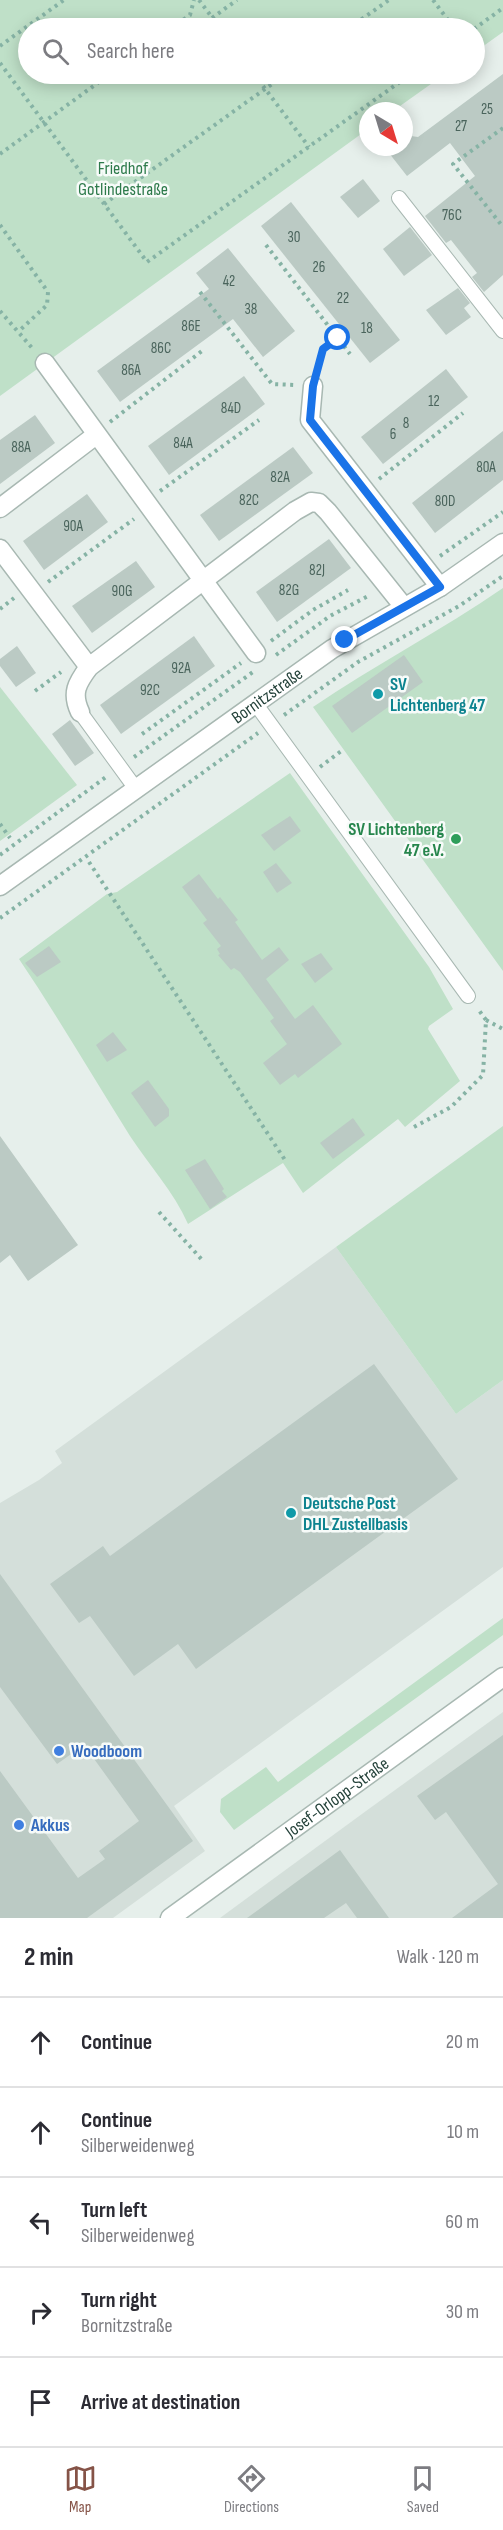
<!DOCTYPE html>
<meta charset="utf-8">
<style>
body{margin:0;font-family:"Sofia Sans Condensed",sans-serif;background:#f2f2f3;color:#2b2b33}
.compass{position:absolute;left:359px;top:102px;width:54px;height:54px;border-radius:50%;background:#fff;box-shadow:0 3px 15px #0003;rotate:142deg}
.stop{position:absolute;width:18px;height:18px;margin:-14px;border:4px solid #1a73e8;border-radius:50%;background:#fff}
.stop.end{background:#1a73e8;border-color:#fff;box-shadow:0 2px 6px #0008}
.list{margin:0;padding:0;list-style:none}
h2{display:flex;justify-content:space-between;align-items:center;height:78px;margin:0;padding:0 24px;font-size:26px}
h2 small{font-size:20px;font-weight:400;color:#7c7c81}
.list li{display:grid;grid-template-columns:39px 1fr auto;gap:18px;align-items:center;box-sizing:border-box;height:90px;padding:0 24px;border-top:2px solid #e1e1e2}
.list b{display:block;font-size:22px;white-space:nowrap}
.list p{margin:0;font-size:20px;white-space:nowrap;color:#7c7c81}
.list em{font-size:20px;font-style:normal;color:#7c7c81}
.icon{flex:none;width:33px;height:33px;fill:none;stroke:currentColor;stroke-width:2;stroke-linecap:round;stroke-linejoin:round}
.map{position:relative;flex:none;width:503px;height:1918px;overflow:hidden}
.search{position:absolute;background:#fff;box-shadow:0 3px 15px #0003;left:18px;right:18px;top:18px;height:66px;display:flex;align-items:center;gap:15px;box-sizing:border-box;padding:0 21px;border-radius:33px;color:#7c7c81;font-size:22px}
.sheet{height:528px;background:#fff}
nav{display:flex;justify-content:space-around;align-items:center;box-sizing:border-box;height:84px;border-top:2px solid #e1e1e2;background:#fff;font-size:16px;color:#7c7c81}
nav a{display:grid;justify-items:center;gap:3px}
nav .on{color:#855347}
.map>svg:first-child{display:block}
</style>
<div class="map">
<svg width="503" height="1918" viewBox="0 0 503 1918">
<rect width="100%" height="100%" fill="#e6efeb"/>
<!-- built -->
<g fill="#d4dfda">
<polygon points="336,1247 456,1414 503,1380 503,1567 174,1806 205,1851 113,1918 0,1918 0,1503 39,1480 62,1463 55,1451"/>
<polygon points="503,1712 503,1918 220,1918 366,1811"/>
</g>
<!-- green -->
<g fill="#bfe0c8">
<polygon points="0,0 503,0 503,32 475,52 474,28 28,28 28,74 445,74 393,111 368,111 368,129 0,396"/>
<path d="M503 588V971L313 707C375 665 442 630 503 588Z"/>
<polygon points="0,687 77,785 0,841"/>
<path d="M290 773 429 967 453 1009 429 1026 428 1029 460 1081 405 1127 398 1119 303 1193 283 1163 188 1224C174 1192 149 1165 130 1136 93 1077 58 1017 19 959L107 894 117 892Z"/>
<polygon points="503,1126 503,1380 456,1414 336,1247"/>
<polygon points="503,1618 503,1635 234,1830 220,1812 221,1799 266,1767 278,1782"/>
</g>
<!-- building -->
<g fill="#bbcac4">
<polygon points="503,74 503,275 484,292 472,277 477,273 451,240 446,243 425,216 475,176 450,143 407,176 389,153 397,147 404,147 404,135 418,137"/>
<polygon points="363,179 380,201 358,218 340,197"/>
<polygon points="291,202 400,340 370,363 261,226"/>
<polygon points="410,227 432,255 404,276 383,249"/>
<polygon points="228,248 295,331 263,357 233,319 120,402 97,371 209,289 196,273"/>
<polygon points="458,288 470,303 464,308 471,317 446,335 426,310"/>
<polygon points="446,369 468,397 383,464 361,437"/>
<polygon points="244,376 265,404 169,475 148,446"/>
<polygon points="35,415 55,443 0,484 0,440"/>
<polygon points="503,431 503,480 435,533 412,503"/>
<polygon points="293,447 313,473 219,541 200,515"/>
<polygon points="87,494 108,522 44,570 23,541"/>
<polygon points="329,539 351,568 277,622 256,592"/>
<polygon points="136,561 155,587 92,633 72,606"/>
<polygon points="194,636 215,666 121,734 100,705"/>
<polygon points="17,646 36,673 16,687 0,666 0,659"/>
<polygon points="404,655 423,682 352,733 332,706"/>
<polygon points="70,720 94,753 75,766 52,734"/>
<polygon points="290,816 301,831 274,851 261,835"/>
<polygon points="276,863 292,883 277,893 263,872"/>
<polygon points="199,874 218,899 220,897 238,920 235,922 262,960 279,947 289,960 266,979 295,1019 313,1005 342,1044 298,1078 295,1074 280,1085 263,1063 287,1044 270,1021 274,1018 240,972 234,968 231,970 218,955 220,954 217,949 221,946 203,923 207,920 182,887"/>
<polygon points="49,946 61,962 37,977 25,963"/>
<polygon points="321,953 333,969 315,983 301,964"/>
<polygon points="113,1032 127,1050 107,1062 96,1045"/>
<polygon points="148,1080 169,1109 169,1116 155,1127 131,1093"/>
<polygon points="353,1118 365,1135 333,1159 320,1143"/>
<polygon points="0,1136 78,1245 28,1281 10,1255 0,1263"/>
<polygon points="205,1159 224,1189 222,1191 227,1197 210,1209 185,1170"/>
<polygon points="374,1364 458,1479 196,1669 178,1644 134,1676 90,1616 79,1623 50,1584 103,1546 110,1556"/>
<polygon points="0,1574 193,1841 87,1918 0,1918 0,1771 78,1878 105,1859 99,1851 139,1821 84,1745 57,1764 0,1687"/>
<polygon points="503,1735 503,1918 452,1918 498,1884 446,1812 435,1820 417,1796"/>
<polygon points="340,1850 389,1918 357,1918 346,1903 324,1918 247,1918"/>
</g>
<g fill="none" stroke-linecap="round" stroke-linejoin="round">
<!-- service casing -->
<g stroke="#a8b8b2" stroke-width="16">
<g id="service">
<polyline points="399,198 503,331"/>
<polyline points="255,703 468,996"/>
<polyline points="80,712 136,789"/>
</g>
</g>
<!-- minor casing -->
<g stroke="#a8b8b2" stroke-width="21">
<g id="minor">
<polyline points="45,363 256,653"/>
<polyline points="313,386 310,420 440,587"/>
<polyline points="0,508 96,435"/>
<polyline points="0,549 89,667"/>
<path d="M80 712C71 693 77 683 89 667L295 511 311 502 319 503 328 512 404 607"/>
<path id="s1" d="M0 886 332 649 440 587 503 543"/>
</g>
</g>
<!-- tertiary casing -->
<g stroke="#a8b8b2" stroke-width="21">
<g id="tertiary">
<path id="s2" d="M170 1918 503 1677"/>
</g>
</g>
<!-- path -->
<g stroke="#86b3a5" stroke-width="4" stroke-dasharray="3 4.5" stroke-linecap="butt">
<polyline points="199,0 220,28"/>
<polyline points="433,0 454,28"/>
<polyline points="212,18 237,0"/>
<polyline points="171,28 190,15 194,0"/>
<polyline points="349,28 389,0"/>
<polyline points="474,29 503,8"/>
<polyline points="0,46 64,0"/>
<polyline points="0,63 147,262 411,74"/>
<polyline points="254,74 309,147"/>
<polyline points="503,128 453,164 503,227"/>
<polyline points="0,154 110,74"/>
<polyline points="104,204 286,74"/>
<polyline points="0,225 48,292 47,305 19,331"/>
<polyline points="266,245 350,354"/>
<polyline points="200,292 272,384 295,385"/>
<polyline points="0,311 33,349"/>
<polyline points="318,367 323,349 337,337"/>
<polyline points="110,422 202,351"/>
<polyline points="379,479 463,413"/>
<polyline points="160,491 259,420"/>
<polyline points="440,556 503,512"/>
<polyline points="48,582 134,519"/>
<polyline points="0,609 14,598"/>
<polyline points="271,641 313,610 348,590"/>
<polyline points="276,655 330,616 370,595"/>
<polyline points="35,691 61,672"/>
<polyline points="284,715 358,662 459,606 503,576"/>
<polyline points="142,734 241,663"/>
<polyline points="134,757 253,672"/>
<polyline points="320,767 344,749"/>
<polyline points="0,824 10,838"/>
<polyline points="0,855 106,777"/>
<polyline points="89,862 285,1160"/>
<polyline points="0,918 258,733"/>
<polyline points="486,1020 503,1029"/>
<polyline points="414,1127 451,1107 483,1075 486,1020 478,1009"/>
<polyline points="159,1212 204,1262"/>
</g>
<!-- service -->
<use href="#service" stroke="#fff" stroke-width="14"/>
<!-- minor -->
<use href="#minor" stroke="#fff" stroke-width="18"/>
<!-- tertiary -->
<use href="#tertiary" stroke="#fff" stroke-width="18"/>
</g>
<g fill="none" stroke-linecap="round" stroke-linejoin="round">
<!-- route -->
<polyline stroke="#1a73e8" stroke-width="8" points="338,338 323,349 313,386 310,420 440,587 345,640"/>
</g>
<!-- markers -->
<g fill="#0f9aa8" stroke="#f7fbf9" stroke-width="2">
<circle cx="378" cy="694" r="6"/>
<circle cx="291" cy="1513" r="6"/>
</g>
<circle fill="#2e9e5b" stroke="#f7fbf9" stroke-width="2" cx="456" cy="839" r="6"/>
<g fill="#3f7fe0" stroke="#f7fbf9" stroke-width="2">
<circle cx="59" cy="1751" r="6"/>
<circle cx="19" cy="1825" r="6"/>
</g>
<g text-anchor="middle" stroke-width="5" stroke-linejoin="round" paint-order="stroke">
<!-- number labels -->
<g font-size="15" fill="#4a645c">
<text x="487" y="114">25</text>
<text x="461" y="131">27</text>
<text x="452" y="220">76C</text>
<text x="294" y="242">30</text>
<text x="319" y="272">26</text>
<text x="229" y="286">42</text>
<text x="343" y="303">22</text>
<text x="251" y="314">38</text>
<text x="191" y="331">86E</text>
<text x="367" y="333">18</text>
<text x="161" y="353">86C</text>
<text x="131" y="375">86A</text>
<text x="434" y="406">12</text>
<text x="231" y="413">84D</text>
<text x="406" y="428">8</text>
<text x="393" y="439">6</text>
<text x="183" y="448">84A</text>
<text x="21" y="452">88A</text>
<text x="486" y="472">80A</text>
<text x="280" y="482">82A</text>
<text x="249" y="505">82C</text>
<text x="445" y="506">80D</text>
<text x="73" y="531">90A</text>
<text x="317" y="575">82J</text>
<text x="289" y="595">82G</text>
<text x="122" y="596">90G</text>
<text x="181" y="673">92A</text>
<text x="150" y="695">92C</text>
</g>
<!-- park labels -->
<g font-size="18" fill="#2d7a4b" stroke="#f7fbf9">
<text x="123" y="174">Friedhof<tspan x="123" dy="21">Gotlindestraße</tspan></text>
</g>
<!-- culture labels -->
<g font-size="18" font-weight="bold" fill="#0d838f" stroke="#f7fbf9" text-anchor="start">
<text x="390" y="690">SV<tspan x="390" dy="21">Lichtenberg 47</tspan></text>
<text x="303" y="1509">Deutsche Post<tspan x="303" dy="21">DHL Zustellbasis</tspan></text>
</g>
<!-- street labels -->
<g font-size="18" fill="#24423a" stroke="#f7fbf9">
<text dy="6" stroke="none"><textPath href="#s1" startOffset="328">Bornitzstraße</textPath></text>
<text dy="6" stroke="none"><textPath href="#s2" startOffset="206">Josef-Orlopp-Straße</textPath></text>
</g>
<!-- leisure labels -->
<g font-size="18" font-weight="bold" fill="#27864d" stroke="#f7fbf9" text-anchor="end">
<text x="444" y="835">SV Lichtenberg<tspan x="444" dy="21">47 e.V.</tspan></text>
</g>
<!-- shop labels -->
<g font-size="18" font-weight="bold" fill="#366cbe" stroke="#f7fbf9" text-anchor="start">
<text x="71" y="1757">Woodboom</text>
<text x="31" y="1831">Akkus</text>
</g>
</g>
</svg>
<svg class="compass" viewBox="-18 -18 36 36"><path d="M0-13l5 13h-10z" fill="#e53935"/><path d="M0 13l5-13h-10z" fill="#7c7c81"/></svg>
<div class="stop" style="left:338px;top:338px"></div>
<div class="stop end" style="left:345px;top:640px"></div>
<div class="search"><svg class="icon" aria-label="search" viewBox="0 0 24 24"><circle cx="10" cy="10" r="6"/><path d="M15 15l6 6"/></svg>Search here</div>
</div>
<section class="sheet">
<h2>2 min<small>Walk · 120 m</small></h2>
<ul class="list">
<li><svg class="icon" aria-label="ahead" viewBox="0 0 24 24"><path d="M12 20V5M6 11l6-6 6 6"/></svg><div><b>Continue</b></div><em>20 m</em></li>
<li><svg class="icon" aria-label="ahead" viewBox="0 0 24 24"><path d="M12 20V5M6 11l6-6 6 6"/></svg><div><b>Continue</b><p>Silberweidenweg</p></div><em>10 m</em></li>
<li><svg class="icon" aria-label="left" viewBox="0 0 24 24"><path d="M17 20v-9H6M10 6l-5 5 5 5"/></svg><div><b>Turn left</b><p>Silberweidenweg</p></div><em>60 m</em></li>
<li><svg class="icon" aria-label="right" viewBox="0 0 24 24"><path d="M7 20v-9h11M14 6l5 5-5 5"/></svg><div><b>Turn right</b><p>Bornitzstraße</p></div><em>30 m</em></li>
<li><svg class="icon" aria-label="arrive" viewBox="0 0 24 24"><path d="M6 21V4h12l-3 4 3 4H6"/></svg><div><b>Arrive at destination</b></div></li>
</ul>
</section>
<nav>
<a class="on"><svg class="icon" aria-label="map" viewBox="0 0 24 24"><path d="M3 6l6-2 6 2 6-2v14l-6 2-6-2-6 2zM9 4v14M15 6v14"/></svg>Map</a>
<a><svg class="icon" aria-label="directions" viewBox="0 0 24 24"><path d="M12 3l9 9-9 9-9-9zM9 14v-3h6M13 9l2 2-2 2"/></svg>Directions</a>
<a><svg class="icon" aria-label="saved" viewBox="0 0 24 24"><path d="M7 4h10v16l-5-4-5 4z"/></svg>Saved</a>
</nav>
